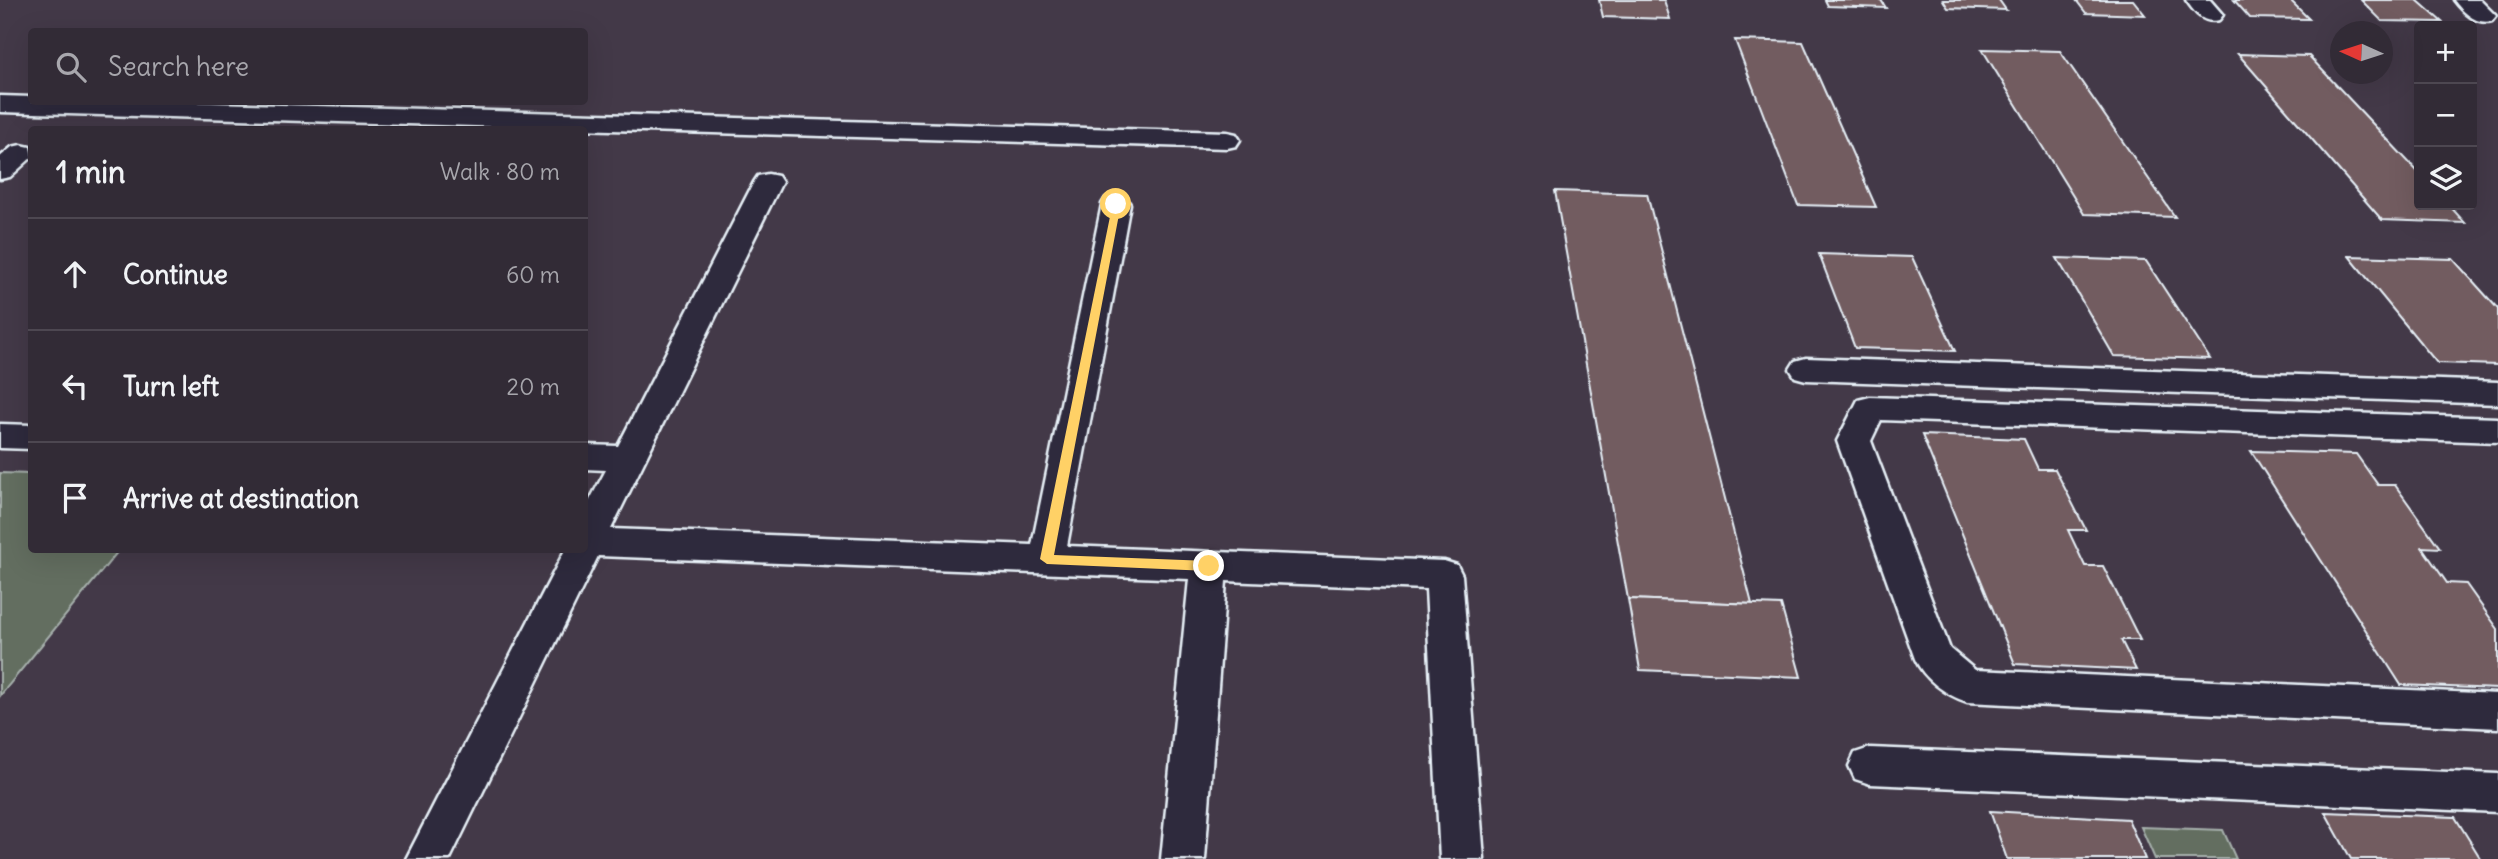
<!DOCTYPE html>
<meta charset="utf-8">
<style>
body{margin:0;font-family:Delius,sans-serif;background:#3a333e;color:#f1f3f6}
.controls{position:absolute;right:21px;top:21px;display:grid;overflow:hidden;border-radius:7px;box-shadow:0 7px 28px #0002}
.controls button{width:63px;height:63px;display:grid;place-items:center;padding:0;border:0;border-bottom:2px solid #4d4751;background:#322b36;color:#f1f3f6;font:35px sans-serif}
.compass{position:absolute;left:2330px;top:21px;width:63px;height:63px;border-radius:50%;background:#322b36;box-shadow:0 7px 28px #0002;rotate:273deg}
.stop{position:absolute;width:21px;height:21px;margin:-16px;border:5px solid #ffd166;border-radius:50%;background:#fff}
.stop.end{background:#ffd166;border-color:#fff;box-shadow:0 2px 7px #0008}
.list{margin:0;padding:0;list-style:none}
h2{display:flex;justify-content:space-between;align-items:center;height:91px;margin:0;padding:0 28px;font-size:30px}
h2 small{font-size:23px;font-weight:400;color:#a8a7ad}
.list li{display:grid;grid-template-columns:46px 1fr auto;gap:21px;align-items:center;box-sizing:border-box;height:112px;padding:0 28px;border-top:2px solid #4d4751}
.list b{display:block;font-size:26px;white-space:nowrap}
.list em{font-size:23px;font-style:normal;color:#a8a7ad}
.icon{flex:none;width:38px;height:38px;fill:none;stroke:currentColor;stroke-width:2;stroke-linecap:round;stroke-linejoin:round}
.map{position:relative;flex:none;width:2498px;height:859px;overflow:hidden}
.search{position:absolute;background:#322b36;box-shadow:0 7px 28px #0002;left:28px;top:28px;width:560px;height:77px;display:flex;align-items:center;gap:18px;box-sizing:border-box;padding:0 24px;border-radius:7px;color:#a8a7ad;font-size:26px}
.panel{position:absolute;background:#322b36;box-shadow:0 7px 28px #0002;left:28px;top:126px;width:560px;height:427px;border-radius:7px}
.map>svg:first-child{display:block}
</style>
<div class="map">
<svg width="2498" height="859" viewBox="0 0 2498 859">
<rect width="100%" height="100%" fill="#433948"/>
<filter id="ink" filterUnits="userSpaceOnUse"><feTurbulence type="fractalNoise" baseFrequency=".0143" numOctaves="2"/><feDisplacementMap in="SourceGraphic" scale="14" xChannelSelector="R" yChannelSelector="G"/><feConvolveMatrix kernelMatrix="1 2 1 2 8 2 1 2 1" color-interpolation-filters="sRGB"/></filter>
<g filter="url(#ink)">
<!-- green -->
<g fill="#646e61" stroke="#a6b0ac" stroke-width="2">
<polygon points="0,473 31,474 32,550 119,550 0,696"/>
<polygon points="2141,827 2223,830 2236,859 2155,859"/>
</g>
<!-- building -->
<g fill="#725b60" stroke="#e8f1f8" stroke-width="2">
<polygon points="1599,0 1664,0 1670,19 1603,17"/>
<polygon points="1825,0 1881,0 1886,8 1828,6"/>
<polygon points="1943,0 1999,0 2006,10 1948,8"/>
<polygon points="2076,0 2133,0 2145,15 2086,13"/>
<polygon points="2234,0 2290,0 2309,19 2250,18"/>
<polygon points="2361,0 2417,0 2442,22 2382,21"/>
<polygon points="1735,40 1803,42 1876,207 1798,205"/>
<polygon points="1982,49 2060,51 2175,217 2084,214"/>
<polygon points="2238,54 2309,56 2419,173 2419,205 2449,205 2465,223 2382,220"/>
<polygon points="1555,191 1647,194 1752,604 1628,599"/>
<polygon points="1819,254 1912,257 1955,351 1855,348"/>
<polygon points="2349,256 2453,259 2498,309 2498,365 2437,363"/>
<polygon points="2057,258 2146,261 2210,359 2114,356"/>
<polygon points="1922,435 2024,439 2038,469 2055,469 2086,530 2068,530 2085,566 2103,566 2140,640 2121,640 2136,670 2015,664"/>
<polygon points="2251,451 2356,454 2378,485 2395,485 2440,548 2422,547 2447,583 2466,584 2498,629 2498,689 2401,685"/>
<polygon points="1628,599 1781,605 1801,677 1640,670"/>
<polygon points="1990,811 2128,819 2145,859 2007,859"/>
<polygon points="2325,812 2455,817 2481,859 2351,859"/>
</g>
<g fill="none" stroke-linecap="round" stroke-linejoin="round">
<!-- lane casing -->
<g stroke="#e8f1f8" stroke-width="5">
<g id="lane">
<path d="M2186 0H2210L2223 15 2219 20C2203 24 2195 13 2186 0Z"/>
<path d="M2454 0H2480L2496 16 2492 21C2476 25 2464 13 2454 0Z"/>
<polygon points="0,96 32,97 32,102 177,102 1227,132 1236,134 1240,140 1236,146 1227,148 0,112"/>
<polygon points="21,145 30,147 32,157 10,177 0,179 0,157 12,147"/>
<polygon points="768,174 778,176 782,182 611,529 1032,545 1102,204 1106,198 1126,198 1130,204 1067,546 1444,561 1457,565 1462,575 1484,859 1440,859 1426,589 1226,581 1205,859 1161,859 1189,579 598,556 450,859 406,859 565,550 584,550 584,511 606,470 584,469 584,445 618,446 754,182 758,176"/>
<polygon points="1806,358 2498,382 2498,404 1806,380 1795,377 1790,369 1795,361"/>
<path d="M1870 397 2498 418V442L1881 420 1871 441 1950 649 1975 670 2498 694V728L1967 702C1946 695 1924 679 1915 659L1837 441 1858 400Z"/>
<polygon points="0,424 32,425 32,449 0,448"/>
<polygon points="1870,748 2498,774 2498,812 1870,784 1855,779 1849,766 1855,753"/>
</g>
</g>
<!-- lane -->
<use href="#lane" fill="#2f2a3d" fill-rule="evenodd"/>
</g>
</g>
<!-- route -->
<polygon fill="#ffd166" points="1113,202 1121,204 1054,555 1209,561 1215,566 1209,571 1047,564 1040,559"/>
</svg>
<div class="controls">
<button>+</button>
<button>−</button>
<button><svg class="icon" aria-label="layers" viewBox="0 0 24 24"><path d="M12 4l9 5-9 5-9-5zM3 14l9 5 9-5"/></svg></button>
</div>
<svg class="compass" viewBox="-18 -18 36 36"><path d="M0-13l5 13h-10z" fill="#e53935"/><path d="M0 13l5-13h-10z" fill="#a8a7ad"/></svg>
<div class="stop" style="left:1116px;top:204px"></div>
<div class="stop end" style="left:1209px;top:566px"></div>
<div class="search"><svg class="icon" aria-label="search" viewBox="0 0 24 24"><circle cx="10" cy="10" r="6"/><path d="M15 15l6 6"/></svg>Search here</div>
<section class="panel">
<h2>1 min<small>Walk · 80 m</small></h2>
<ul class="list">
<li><svg class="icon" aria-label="ahead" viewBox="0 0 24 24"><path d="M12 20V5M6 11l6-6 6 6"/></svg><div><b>Continue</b></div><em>60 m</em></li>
<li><svg class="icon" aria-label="left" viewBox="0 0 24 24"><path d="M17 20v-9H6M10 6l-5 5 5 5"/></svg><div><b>Turn left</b></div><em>20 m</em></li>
<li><svg class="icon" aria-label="arrive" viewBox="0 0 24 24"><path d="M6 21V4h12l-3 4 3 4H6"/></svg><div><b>Arrive at destination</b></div></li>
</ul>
</section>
</div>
